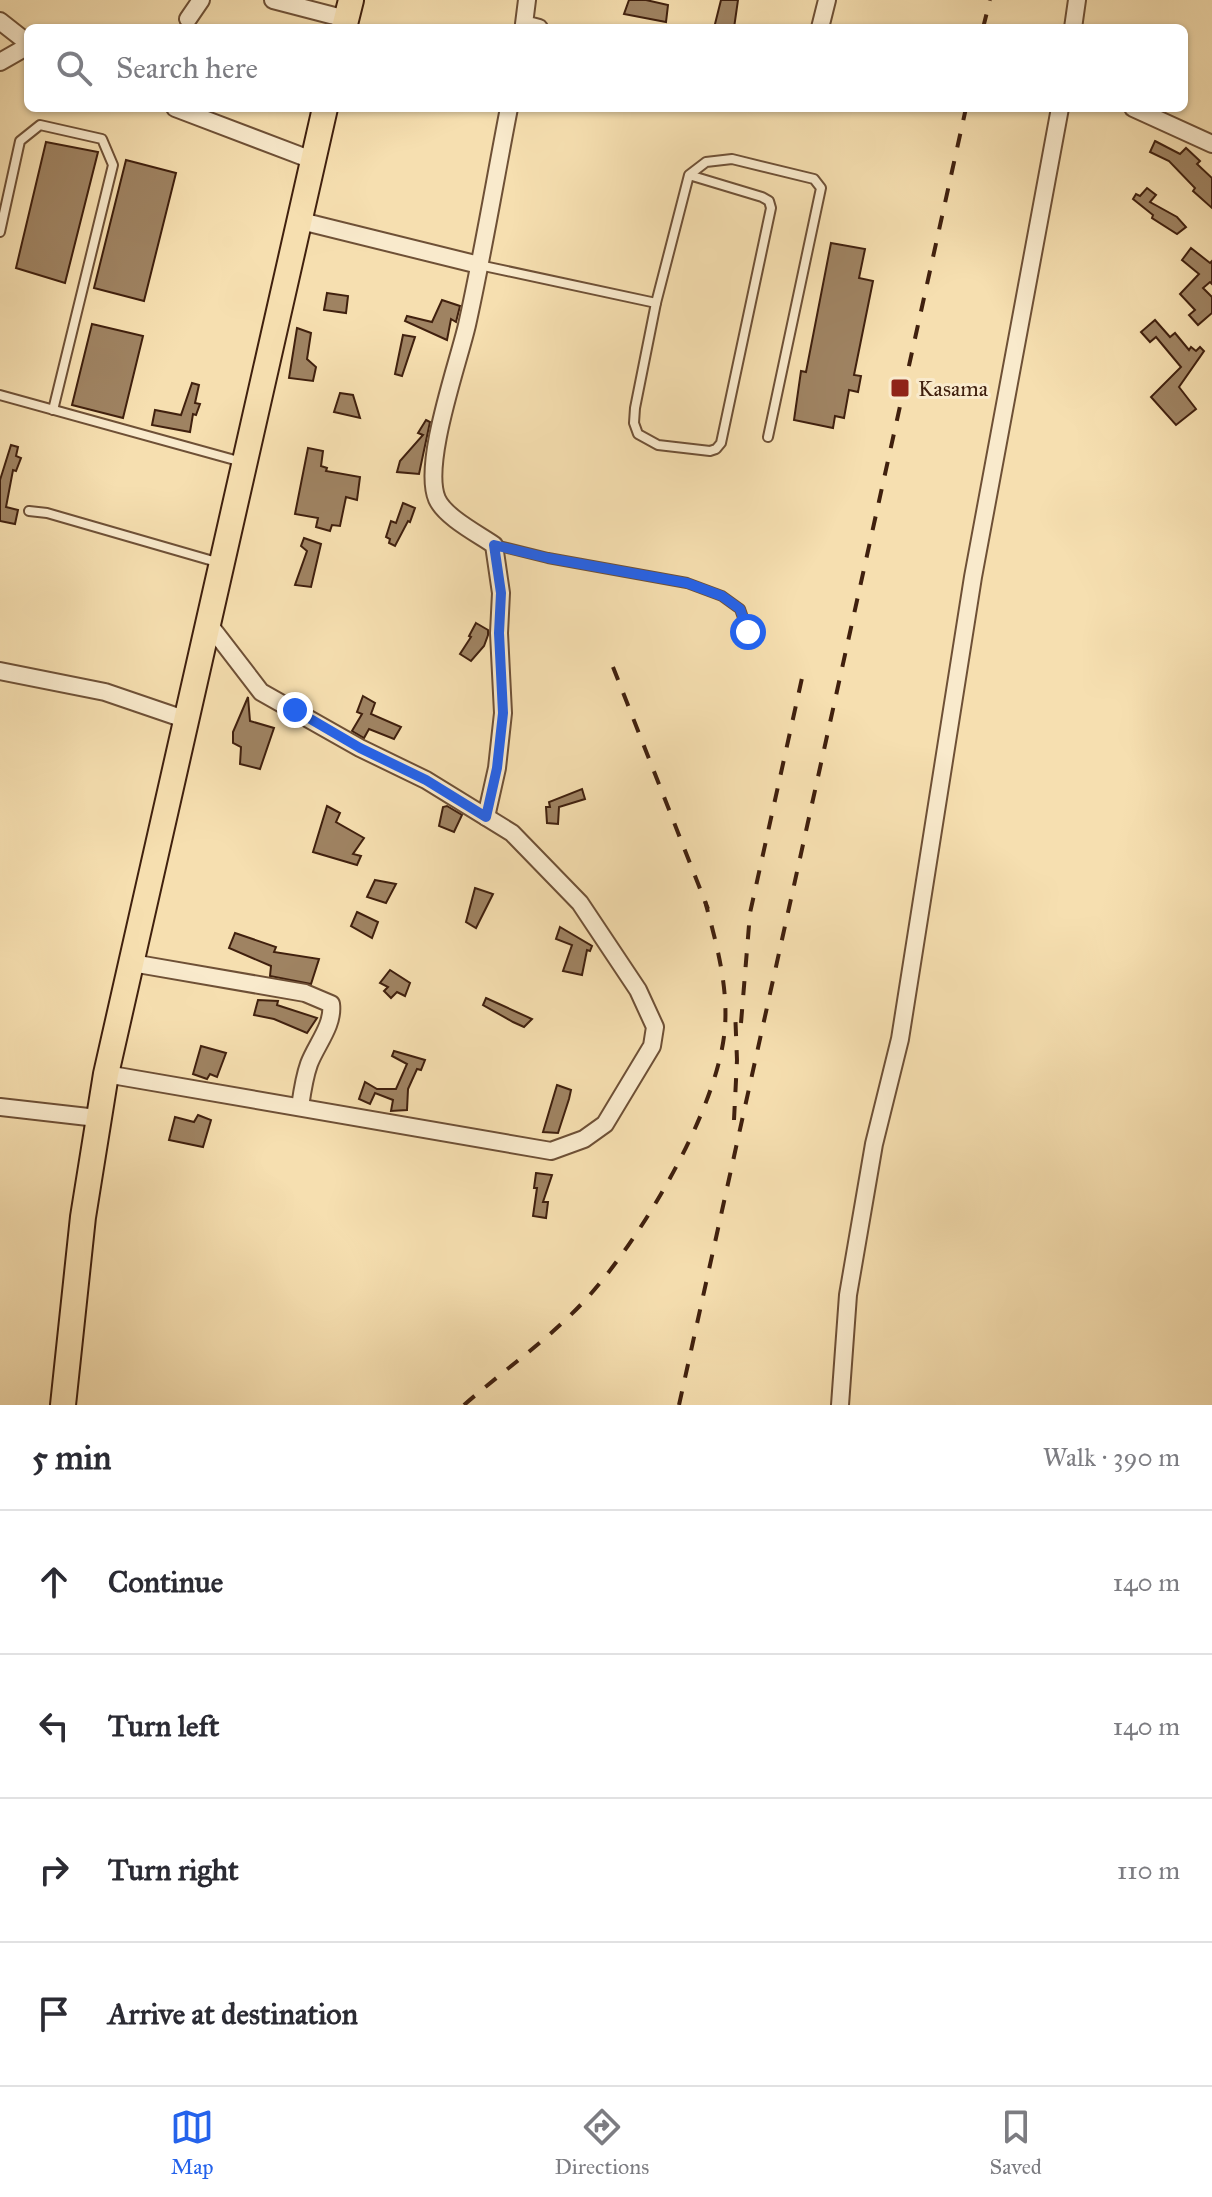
<!DOCTYPE html>
<meta charset="utf-8">
<style>
body{margin:0;font-family:"IM FELL Great Primer",serif;background:#f2f2f3;color:#2b2b33}
.stop{position:absolute;width:24px;height:24px;margin:-18px;border:6px solid #2563eb;border-radius:50%;background:#fff}
.stop.end{background:#2563eb;border-color:#fff;box-shadow:0 2px 8px #0008}
.list{margin:0;padding:0;list-style:none}
h2{display:flex;justify-content:space-between;align-items:center;height:104px;margin:0;padding:0 32px;font-size:34px}
h2 small{font-size:26px;font-weight:400;color:#7c7c81}
.list li{display:grid;grid-template-columns:52px 1fr auto;gap:24px;align-items:center;box-sizing:border-box;height:144px;padding:0 32px;border-top:2px solid #e1e1e2}
.list b{display:block;font-size:30px;white-space:nowrap}
.list em{font-size:26px;font-style:normal;color:#7c7c81}
.icon{flex:none;width:44px;height:44px;fill:none;stroke:currentColor;stroke-width:2;stroke-linecap:round;stroke-linejoin:round}
.map{position:relative;flex:none;width:1212px;height:1405px;overflow:hidden}
.search{position:absolute;background:#fff;box-shadow:0 2px 6px #0004;left:24px;right:24px;top:24px;height:88px;display:flex;align-items:center;gap:20px;box-sizing:border-box;padding:0 28px;border-radius:12px;color:#7c7c81;font-size:30px}
.sheet{height:680px;background:#fff}
nav{display:flex;justify-content:space-around;align-items:center;box-sizing:border-box;height:112px;border-top:2px solid #e1e1e2;background:#fff;font-size:22px;color:#7c7c81}
nav a{display:grid;justify-items:center;gap:4px}
nav .on{color:#2563eb}
.map>svg:first-child{display:block}
</style>
<div class="map">
<svg width="1212" height="1405" viewBox="0 0 1212 1405">
<rect width="100%" height="100%" fill="#f6dfb0"/>
<filter id="stains"><feTurbulence type="fractalNoise" baseFrequency=".0025" numOctaves="4"/><feColorMatrix values="0 0 0 0 .2 0 0 0 0 .09 0 0 0 0 .02 0 0 0 .5 -.17"/></filter>
<radialGradient id="worn" r=".72"><stop offset=".6" stop-color="#630" stop-opacity="0"/><stop offset="1" stop-color="#630" stop-opacity=".3"/></radialGradient>
<!-- building -->
<g fill="#9f8362" stroke="#40200e" stroke-width="2">
<polygon points="629,0 646,0 668,5 666,22 624,14"/>
<polygon points="721,0 738,0 734,28 714,28"/>
<polygon points="1155,141 1180,154 1186,148 1200,161 1197,164 1212,178 1212,208 1193,191 1195,188 1169,161 1150,152"/>
<polygon points="46,142 98,152 65,283 16,268"/>
<polygon points="126,160 176,173 144,301 94,288"/>
<polygon points="1147,188 1156,195 1150,202 1177,217 1186,227 1177,234 1152,218 1153,215 1133,199 1136,194 1140,196"/>
<polygon points="831,243 865,249 859,278 873,281 854,375 861,376 858,392 849,390 844,418 835,416 833,428 794,420 801,371 806,372"/>
<polygon points="1191,248 1210,263 1212,261 1212,284 1210,282 1203,288 1212,297 1212,313 1198,325 1189,315 1195,310 1180,294 1199,274 1182,260"/>
<polygon points="327,293 348,296 346,313 324,310"/>
<polygon points="442,300 460,306 456,322 451,319 447,340 405,321 407,316 432,322"/>
<polygon points="1155,320 1170,337 1175,333 1189,350 1191,347 1196,351 1200,347 1204,351 1179,387 1196,409 1176,425 1151,397 1181,367 1156,337 1150,342 1141,332"/>
<polygon points="92,324 143,336 123,418 72,405"/>
<polygon points="297,328 311,333 307,359 316,367 313,381 289,378"/>
<polygon points="403,335 415,337 402,376 395,374"/>
<polygon points="192,383 199,385 195,403 200,404 196,415 193,414 190,432 152,425 155,410 181,415"/>
<polygon points="340,393 353,395 360,418 334,412"/>
<polygon points="426,420 430,422 419,474 397,472 400,461 423,435 418,433"/>
<polygon points="11,445 18,447 16,456 21,458 16,471 13,470 6,507 18,510 15,524 0,521 0,480"/>
<polygon points="308,448 323,451 321,466 327,468 326,471 360,477 357,500 346,497 340,526 332,525 330,531 316,527 318,518 295,514"/>
<polygon points="403,503 415,508 410,522 408,521 395,546 389,543 390,539 386,537 391,521 396,523"/>
<polygon points="304,538 321,544 311,587 295,585 307,551 301,546"/>
<polygon points="476,623 488,630 488,635 484,646 471,661 460,654 471,637 469,636"/>
<polygon points="363,696 375,703 371,714 401,727 394,739 369,729 364,738 352,731 362,714 357,712"/>
<polygon points="248,697 250,721 274,728 260,769 240,764 241,747 233,743 233,732"/>
<polygon points="582,789 585,799 559,807 558,824 547,823 546,807 550,807 549,802"/>
<polygon points="327,806 340,813 336,822 364,838 353,854 361,856 357,865 313,852"/>
<polygon points="447,806 462,815 454,832 439,826 443,807"/>
<polygon points="375,880 396,884 386,903 367,897"/>
<polygon points="475,888 493,894 476,928 466,922"/>
<polygon points="357,912 378,922 372,938 351,926"/>
<polygon points="560,927 592,946 590,951 587,950 582,975 563,971 572,945 556,939"/>
<polygon points="235,933 276,947 274,952 319,959 311,984 270,976 271,966 229,948"/>
<polygon points="390,970 410,983 405,996 397,992 391,998 384,991 388,987 380,983"/>
<polygon points="486,998 532,1019 524,1027 513,1022 483,1005"/>
<polygon points="258,1000 278,1001 277,1005 317,1018 307,1033 274,1019 254,1015"/>
<polygon points="201,1046 226,1053 217,1077 210,1074 207,1079 193,1074"/>
<polygon points="394,1051 425,1060 421,1070 417,1069 408,1089 407,1110 391,1111 393,1100 375,1093 370,1104 359,1099 365,1082 377,1089 396,1089 407,1064 392,1056"/>
<polygon points="557,1085 571,1090 569,1099 558,1133 543,1132"/>
<polygon points="198,1115 211,1120 203,1147 169,1140 175,1117 194,1122"/>
<polygon points="536,1173 552,1175 543,1202 548,1202 546,1218 533,1216 537,1188 534,1188"/>
</g>
<g fill="none" stroke-linecap="round" stroke-linejoin="round">
<!-- lane casing -->
<g stroke="#6e5036" stroke-width="12">
<g id="lane">
<polyline points="689,175 762,197 769,201 771,208 721,443 716,449 710,451 658,445 638,434 634,423 635,408 656,303 689,175 706,162 732,159 814,179 821,188 768,437"/>
<polyline points="0,232 20,141 40,125 102,139 113,165 53,410"/>
<polyline points="479,265 656,303"/>
<polyline points="0,395 242,462"/>
<polyline points="29,511 47,513 220,563"/>
<polyline points="495,545 548,558 687,583 722,596 740,609 748,632"/>
</g>
</g>
<!-- street casing -->
<g stroke="#6e5036" stroke-width="20">
<g id="street">
<polyline points="273,0 346,19"/>
<polyline points="527,0 524,24 539,28"/>
<polyline points="188,19 201,0"/>
<polyline points="0,21 28,43"/>
<polyline points="820,28 827,0"/>
<polyline points="1073,28 1077,0"/>
<polyline points="0,62 28,46"/>
<polyline points="175,108 312,160"/>
<polyline points="1133,108 1212,144"/>
<polyline points="297,220 479,265"/>
<polyline points="0,671 105,692 187,720"/>
<path d="M486 817 497 768 503 713 499 633 501 593 494 545C478 534 445 517 437 499 422 464 458 364 467 325 483 253 495 180 509 108"/>
<path d="M132 963 305 993 331 1004C334 1025 316 1045 309 1064 304 1078 302 1093 300 1107"/>
<polyline points="106,1074 551,1151 584,1139 605,1124 652,1046 655,1027 638,990 580,903 512,833 426,780 360,748 261,692 208,623"/>
<polyline points="0,1107 97,1118"/>
<polyline points="840,1405 848,1295 874,1144 900,1039 973,577 1060,108"/>
</g>
</g>
<!-- primary casing -->
<g stroke="#40200e" stroke-width="28">
<g id="primary">
<polyline points="344,28 351,0"/>
<polyline points="63,1405 83,1217 106,1074 325,108"/>
</g>
</g>
<!-- lane -->
<use href="#lane" stroke="#f9eacc" stroke-width="8"/>
<!-- street -->
<use href="#street" stroke="#f9eacc" stroke-width="16"/>
<!-- primary -->
<use href="#primary" stroke="#f6dfb0" stroke-width="24"/>
<!-- rail -->
<g stroke="#40200e" stroke-width="4" stroke-dasharray="14 14" stroke-linecap="butt">
<polyline points="983,28 990,0"/>
<polyline points="613,667 708,909"/>
<polyline points="741,1023 750,913 804,669"/>
<polyline points="734,1120 737,1060 735,1009"/>
<path d="M464 1405C505 1369 551 1338 588 1297 642 1237 719 1108 725 1027 728 984 716 942 705 901"/>
<polyline points="679,1405 966,108"/>
</g>
</g>
<g fill="none" stroke-linecap="round" stroke-linejoin="round">
<!-- route -->
<polyline stroke="#2563eb" stroke-width="10" points="295,710 360,748 426,780 486,817 497,768 503,713 499,633 501,593 494,545 548,558 687,583 722,596 740,609 748,632"/>
</g>
<!-- markers -->
<rect fill="#8f2418" stroke="#f9eacc" stroke-width="3" x="890" y="378" width="20" height="20" rx="4"/>
<g text-anchor="middle" stroke-width="6" stroke-linejoin="round" paint-order="stroke">
<!-- poi labels -->
<g font-size="22" fill="#40200e" stroke="#f9eacc" text-anchor="start">
<text x="918" y="396">Kasama</text>
</g>
</g>
<rect width="100%" height="100%" filter="url(#stains)"/>
<rect width="100%" height="100%" fill="url(#worn)"/>
</svg>
<div class="stop" style="left:748px;top:632px"></div>
<div class="stop end" style="left:295px;top:710px"></div>
<div class="search"><svg class="icon" aria-label="search" viewBox="0 0 24 24"><circle cx="10" cy="10" r="6"/><path d="M15 15l6 6"/></svg>Search here</div>
</div>
<section class="sheet">
<h2>5 min<small>Walk · 390 m</small></h2>
<ul class="list">
<li><svg class="icon" aria-label="ahead" viewBox="0 0 24 24"><path d="M12 20V5M6 11l6-6 6 6"/></svg><div><b>Continue</b></div><em>140 m</em></li>
<li><svg class="icon" aria-label="left" viewBox="0 0 24 24"><path d="M17 20v-9H6M10 6l-5 5 5 5"/></svg><div><b>Turn left</b></div><em>140 m</em></li>
<li><svg class="icon" aria-label="right" viewBox="0 0 24 24"><path d="M7 20v-9h11M14 6l5 5-5 5"/></svg><div><b>Turn right</b></div><em>110 m</em></li>
<li><svg class="icon" aria-label="arrive" viewBox="0 0 24 24"><path d="M6 21V4h12l-3 4 3 4H6"/></svg><div><b>Arrive at destination</b></div></li>
</ul>
</section>
<nav>
<a class="on"><svg class="icon" aria-label="map" viewBox="0 0 24 24"><path d="M3 6l6-2 6 2 6-2v14l-6 2-6-2-6 2zM9 4v14M15 6v14"/></svg>Map</a>
<a><svg class="icon" aria-label="directions" viewBox="0 0 24 24"><path d="M12 3l9 9-9 9-9-9zM9 14v-3h6M13 9l2 2-2 2"/></svg>Directions</a>
<a><svg class="icon" aria-label="saved" viewBox="0 0 24 24"><path d="M7 4h10v16l-5-4-5 4z"/></svg>Saved</a>
</nav>
